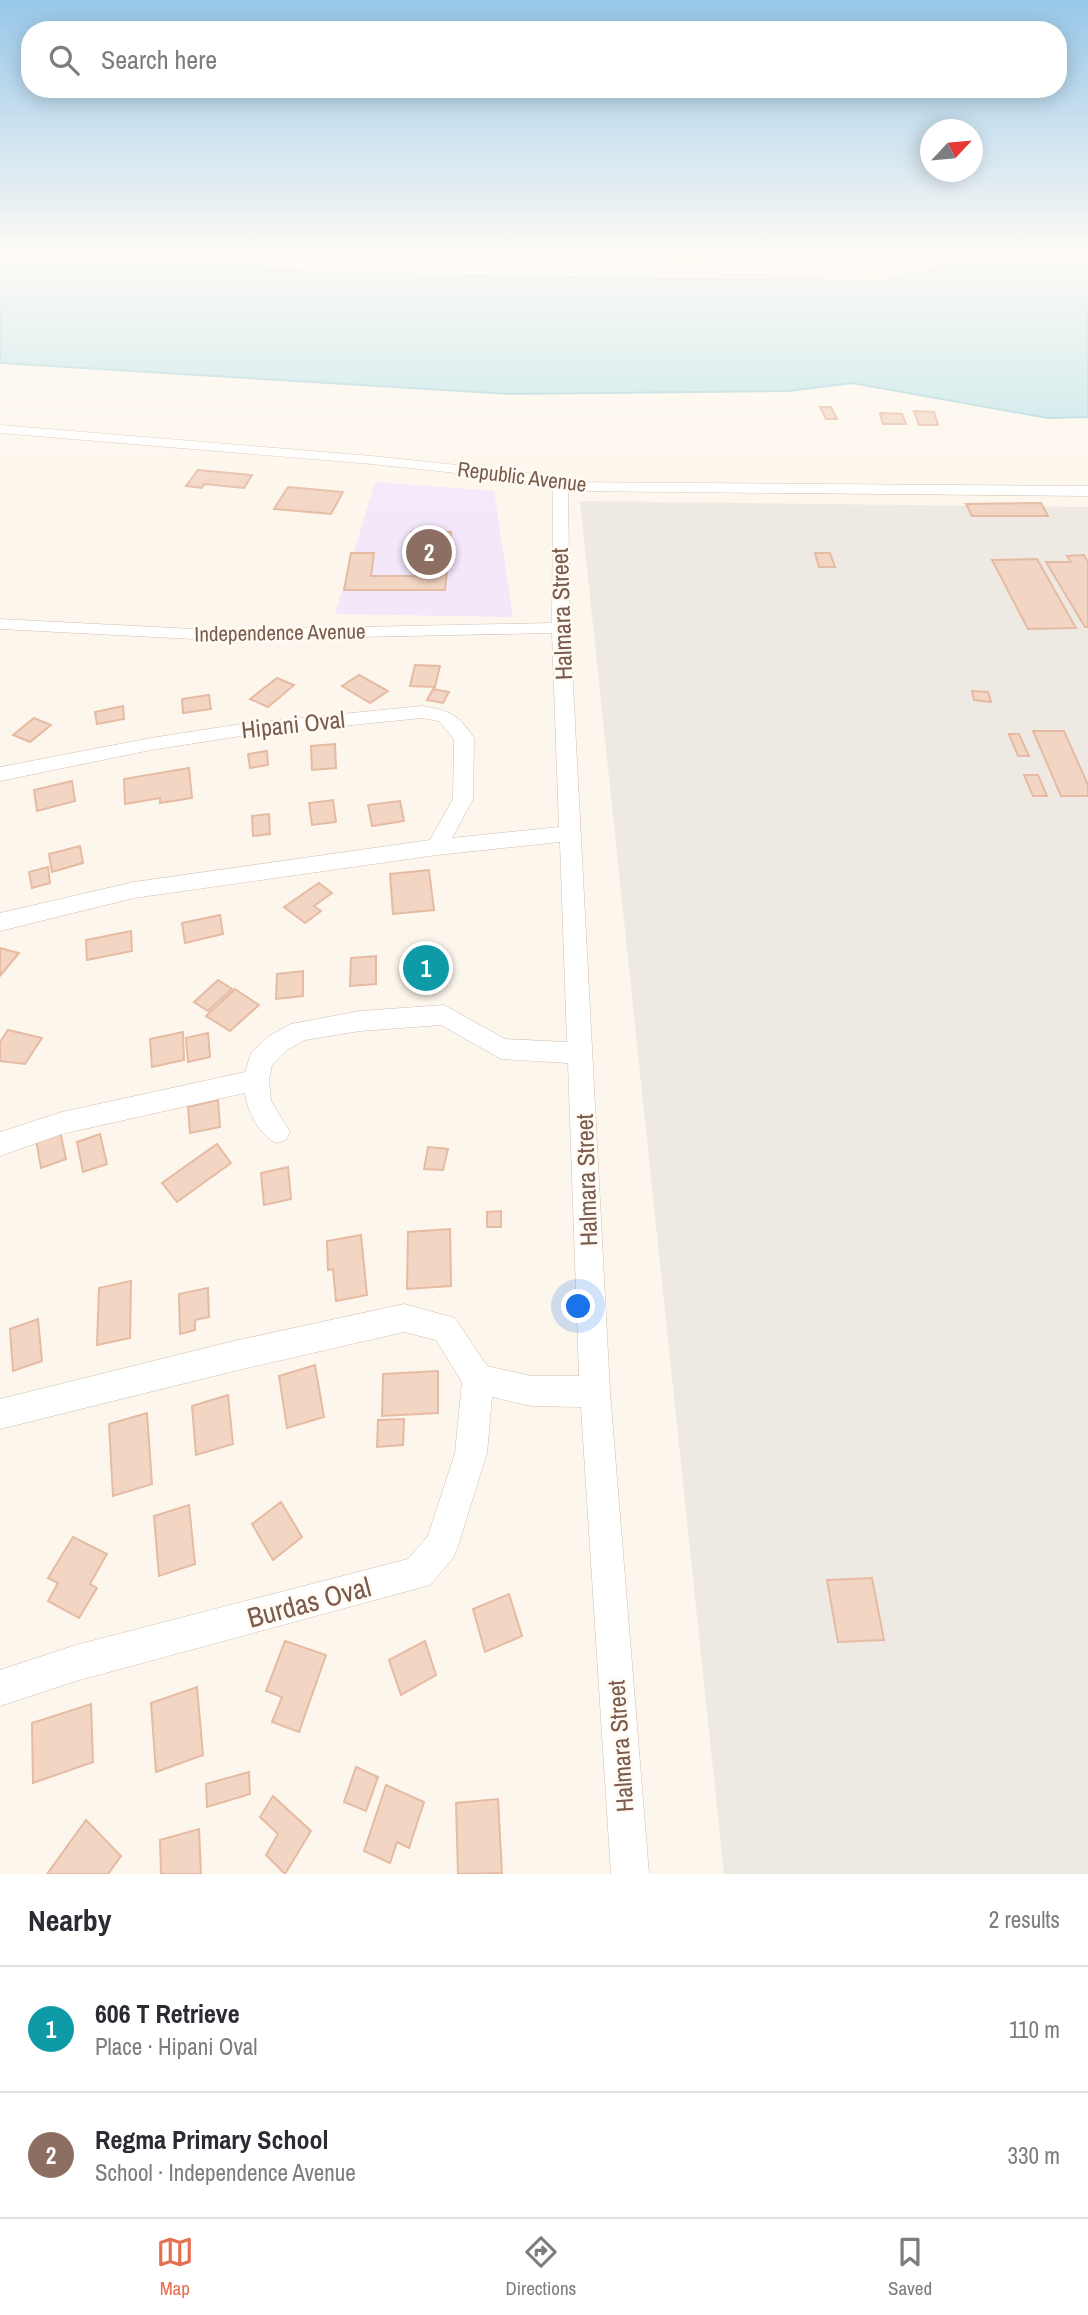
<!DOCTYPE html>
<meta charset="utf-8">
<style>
body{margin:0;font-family:"Archivo Narrow",sans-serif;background:#f7f7f7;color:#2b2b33}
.compass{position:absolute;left:920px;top:119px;width:63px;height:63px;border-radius:50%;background:#fff;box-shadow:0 4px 18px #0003;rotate:64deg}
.you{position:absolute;left:579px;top:1307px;width:24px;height:24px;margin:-18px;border:5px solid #fff;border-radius:50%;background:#1a73e8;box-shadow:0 0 0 10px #1a73e833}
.badge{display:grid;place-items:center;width:46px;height:46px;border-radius:50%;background:#e76f51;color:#fff;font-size:23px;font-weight:700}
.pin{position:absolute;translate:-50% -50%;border:4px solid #fff;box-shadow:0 2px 7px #0006}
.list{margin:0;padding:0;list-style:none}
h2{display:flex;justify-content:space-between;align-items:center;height:91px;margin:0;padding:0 28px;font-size:30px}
h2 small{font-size:23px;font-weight:400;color:#7c7c81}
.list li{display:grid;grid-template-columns:46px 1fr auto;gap:21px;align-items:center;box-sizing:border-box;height:126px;padding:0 28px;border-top:2px solid #e1e1e2}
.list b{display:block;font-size:26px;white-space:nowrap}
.list p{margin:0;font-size:23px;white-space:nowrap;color:#7c7c81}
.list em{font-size:23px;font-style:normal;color:#7c7c81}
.icon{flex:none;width:38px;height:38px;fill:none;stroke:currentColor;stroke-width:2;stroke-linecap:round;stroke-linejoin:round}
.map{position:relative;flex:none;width:1088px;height:1874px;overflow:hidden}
.search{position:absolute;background:#fff;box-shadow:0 4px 18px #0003;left:21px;right:21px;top:21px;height:77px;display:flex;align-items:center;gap:18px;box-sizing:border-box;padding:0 24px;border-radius:28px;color:#7c7c81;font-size:26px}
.sheet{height:343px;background:#fff}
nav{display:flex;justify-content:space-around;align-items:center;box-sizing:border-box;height:98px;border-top:2px solid #e1e1e2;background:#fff;font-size:19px;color:#7c7c81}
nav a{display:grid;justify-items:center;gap:4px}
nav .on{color:#e76f51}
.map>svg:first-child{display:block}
</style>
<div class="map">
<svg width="1088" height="1874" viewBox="0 0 1088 1874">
<rect width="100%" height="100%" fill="#fdf6ec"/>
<!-- industrial -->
<polygon fill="#efe9e4" points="580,501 1088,507 1088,1874 724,1874"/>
<!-- education -->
<polygon fill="#f3e8fa" points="375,482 494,491 513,617 335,614"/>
<!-- water -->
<polygon fill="#bfe3e8" stroke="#a5d3da" stroke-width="2" points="0,255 68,255 345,274 880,281 999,255 1088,255 1088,417 1048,418 852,383 789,391 510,394 0,363"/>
<!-- building -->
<g fill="#f3d5c3" stroke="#e6bba3" stroke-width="2">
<polygon points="659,255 702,255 702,259 681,260 659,258"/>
<polygon points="820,407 831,407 837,419 826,419"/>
<polygon points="914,411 934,412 938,425 919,425"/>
<polygon points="880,413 902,414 906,424 883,424"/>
<polygon points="198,470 252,475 244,488 204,484 202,488 186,486"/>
<polygon points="288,487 343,492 331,514 274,509"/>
<polygon points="1041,503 1048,516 972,516 966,504"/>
<polygon points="411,532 451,532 445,590 344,590 351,553 374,553 371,576 427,576 430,545 409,545"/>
<polygon points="815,553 830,553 835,567 819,567"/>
<polygon points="1084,555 1088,562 1088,627 1085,627 1046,562 1071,562 1067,556"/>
<polygon points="1037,559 1076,628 1028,629 992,560"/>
<polygon points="415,665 440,666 435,687 410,686"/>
<polygon points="359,675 388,691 370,703 342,686"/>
<polygon points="277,678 294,685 268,707 250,699"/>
<polygon points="433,689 449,692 443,703 427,700"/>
<polygon points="972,691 988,692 991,702 974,700"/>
<polygon points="209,695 211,709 183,713 182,699"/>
<polygon points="123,706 124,719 97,724 95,712"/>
<polygon points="34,718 51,725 30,742 13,735"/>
<polygon points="1033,731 1064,731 1088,785 1088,796 1061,796"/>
<polygon points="1009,734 1019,734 1029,756 1018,756"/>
<polygon points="335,744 336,768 312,770 311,746"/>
<polygon points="267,751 268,765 250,768 248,754"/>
<polygon points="189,768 192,798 160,803 160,798 125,804 124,779"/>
<polygon points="1024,775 1038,775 1047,796 1033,796"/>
<polygon points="72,781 75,801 37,811 34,790"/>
<polygon points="333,800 336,822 312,825 309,803"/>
<polygon points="400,801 404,821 372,826 368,805"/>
<polygon points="269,814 270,834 253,836 252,816"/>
<polygon points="80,846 83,863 52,872 49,854"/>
<polygon points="48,867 50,883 32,888 29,872"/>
<polygon points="429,870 434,910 393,914 390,874"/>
<polygon points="319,883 332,893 314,906 321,911 305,923 284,907"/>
<polygon points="220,915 223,934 185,943 182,923"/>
<polygon points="131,931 132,951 87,960 86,940"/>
<polygon points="0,948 19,953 0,976"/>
<polygon points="434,950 435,962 445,961 446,974 407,978 405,953"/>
<polygon points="376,956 376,984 350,986 351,958"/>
<polygon points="303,971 303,996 276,999 277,974"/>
<polygon points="218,980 232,989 208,1011 194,1002"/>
<polygon points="235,989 259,1005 230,1031 206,1016"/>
<polygon points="8,1030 42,1038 25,1064 0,1061 0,1042"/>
<polygon points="183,1032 184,1060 152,1067 150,1039"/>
<polygon points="208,1033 210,1057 188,1062 186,1038"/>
<polygon points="218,1100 220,1127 190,1133 188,1107"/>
<polygon points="60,1131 66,1159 41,1168 36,1140"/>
<polygon points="100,1134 107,1164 83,1172 77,1142"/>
<polygon points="217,1144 231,1163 177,1202 162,1183"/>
<polygon points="428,1147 448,1149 443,1170 424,1169"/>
<polygon points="288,1167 291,1199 264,1205 261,1173"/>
<polygon points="501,1211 501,1227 487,1227 487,1212"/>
<polygon points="450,1229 451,1286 407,1289 408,1232"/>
<polygon points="361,1235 367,1295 336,1301 333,1269 328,1270 327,1241"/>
<polygon points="131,1281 130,1338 97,1345 99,1288"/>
<polygon points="208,1288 209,1317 195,1320 195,1330 180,1334 179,1294"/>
<polygon points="38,1319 42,1361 13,1371 10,1329"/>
<polygon points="315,1365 324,1417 287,1428 279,1376"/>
<polygon points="438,1371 438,1413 382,1416 383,1374"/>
<polygon points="228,1395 233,1444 196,1455 192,1406"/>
<polygon points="147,1413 152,1484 113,1496 109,1424"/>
<polygon points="404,1419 403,1445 377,1447 378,1420"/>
<polygon points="281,1502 302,1537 273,1560 252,1524"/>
<polygon points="189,1505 195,1564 159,1576 154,1516"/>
<polygon points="73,1537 107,1554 90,1584 97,1588 79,1618 48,1601 58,1583 48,1578"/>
<polygon points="872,1578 884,1640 838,1642 827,1580"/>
<polygon points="509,1594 522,1636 485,1652 473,1609"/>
<polygon points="285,1641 326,1655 299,1732 272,1722 282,1697 266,1691"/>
<polygon points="425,1641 436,1675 401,1695 389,1660"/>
<polygon points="197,1687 203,1755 156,1772 151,1703"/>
<polygon points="91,1704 93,1762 33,1783 32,1723"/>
<polygon points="356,1767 378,1777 366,1811 344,1802"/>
<polygon points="249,1772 250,1794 207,1807 206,1784"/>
<polygon points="386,1785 424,1802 409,1848 397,1842 390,1863 364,1851"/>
<polygon points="273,1796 311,1831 285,1874 266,1855 278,1834 260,1817"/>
<polygon points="498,1799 502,1873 458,1874 456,1803"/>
<polygon points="86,1820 121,1856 108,1874 47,1874"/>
<polygon points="199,1829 201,1874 161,1874 160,1840"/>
</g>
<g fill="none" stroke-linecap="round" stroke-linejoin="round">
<!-- minor casing -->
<g stroke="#d1beb0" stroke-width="1">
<path id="minor" d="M0 425 372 456 523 472 560 482 1088 486V496L568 491 570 628 610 1392 649 1874H611L581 1407 531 1406 492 1397 487 1453 458 1546 453 1558 430 1585 76 1681 0 1706V1670L76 1645 408 1559 428 1536 455 1453 462 1382 436 1340 404 1332 234 1371 0 1429V1399L234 1341 404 1304 455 1318 487 1366 531 1376H579L568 1063 501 1059 441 1025 360 1031 305 1040 287 1050 272 1065 269 1080 271 1101 290 1132 286 1140 277 1143C260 1137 247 1111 245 1093L62 1134 0 1156V1132L62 1112 245 1072 251 1053 269 1036 291 1024 360 1011 444 1005 505 1039 567 1042 560 842 437 855 134 898 0 931V913L134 882 430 840 453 799 454 739 439 721 422 718 241 736 151 750 0 781V767L151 738 241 724 422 706C450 711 457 713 474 738L473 799 452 838 559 827 552 633 213 640 0 629V619L213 630 552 623 553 489 522 480 372 464 0 433Z"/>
</g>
<!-- tertiary casing -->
<g stroke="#d1beb0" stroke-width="2">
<polygon id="tertiary" points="246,255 379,255 798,268 852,267 927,255 959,255 952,259 852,275 798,276 253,259"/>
</g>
<!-- minor -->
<use href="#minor" fill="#fff" fill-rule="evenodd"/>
<!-- tertiary -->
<use href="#tertiary" fill="#fff" fill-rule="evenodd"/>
</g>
<!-- sky -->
<linearGradient id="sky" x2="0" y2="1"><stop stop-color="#97c7e8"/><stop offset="0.49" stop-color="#fefbf6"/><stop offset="1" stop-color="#fefbf6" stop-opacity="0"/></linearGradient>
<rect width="1088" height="517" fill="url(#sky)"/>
<g text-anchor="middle" stroke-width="5" stroke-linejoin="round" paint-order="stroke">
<!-- far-street labels -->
<g font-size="21" fill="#7a5c4d" stroke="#fffaf3">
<text transform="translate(522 477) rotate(7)" y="7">Republic Avenue</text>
<text transform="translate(280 633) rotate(-1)" y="7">Independence Avenue</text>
</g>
<!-- street labels -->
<g font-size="24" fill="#7a5c4d" stroke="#fffaf3">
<text transform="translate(562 614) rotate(-92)" y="8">Halmara Street</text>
<text transform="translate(293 725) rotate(-6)" y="8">Hipani Oval</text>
<text transform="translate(587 1180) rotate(-92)" y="8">Halmara Street</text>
<text transform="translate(621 1746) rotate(-94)" y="8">Halmara Street</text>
</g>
<!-- near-street labels -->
<g font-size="28" fill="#7a5c4d" stroke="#fffaf3">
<text transform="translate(309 1602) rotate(-15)" y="10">Burdas Oval</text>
</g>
</g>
</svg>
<svg class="compass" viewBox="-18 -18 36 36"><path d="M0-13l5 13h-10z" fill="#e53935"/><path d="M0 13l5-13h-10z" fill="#7c7c81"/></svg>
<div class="you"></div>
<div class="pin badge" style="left:426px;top:968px;background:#0f9aa8">1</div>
<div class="pin badge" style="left:429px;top:552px;background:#8d6e63">2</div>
<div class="search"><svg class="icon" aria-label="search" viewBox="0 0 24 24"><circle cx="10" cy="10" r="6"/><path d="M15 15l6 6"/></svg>Search here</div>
</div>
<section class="sheet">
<h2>Nearby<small>2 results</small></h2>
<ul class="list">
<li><span class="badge" style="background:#0f9aa8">1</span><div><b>606 T Retrieve</b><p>Place · Hipani Oval</p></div><em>110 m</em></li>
<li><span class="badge" style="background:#8d6e63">2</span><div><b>Regma Primary School</b><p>School · Independence Avenue</p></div><em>330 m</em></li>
</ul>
</section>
<nav>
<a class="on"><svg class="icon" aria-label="map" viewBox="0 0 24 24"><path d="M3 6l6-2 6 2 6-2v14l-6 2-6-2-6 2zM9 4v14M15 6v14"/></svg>Map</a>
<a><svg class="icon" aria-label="directions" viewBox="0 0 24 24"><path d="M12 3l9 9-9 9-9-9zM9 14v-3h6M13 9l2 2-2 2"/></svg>Directions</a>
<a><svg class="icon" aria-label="saved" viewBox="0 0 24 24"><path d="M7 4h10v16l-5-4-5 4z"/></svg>Saved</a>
</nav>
